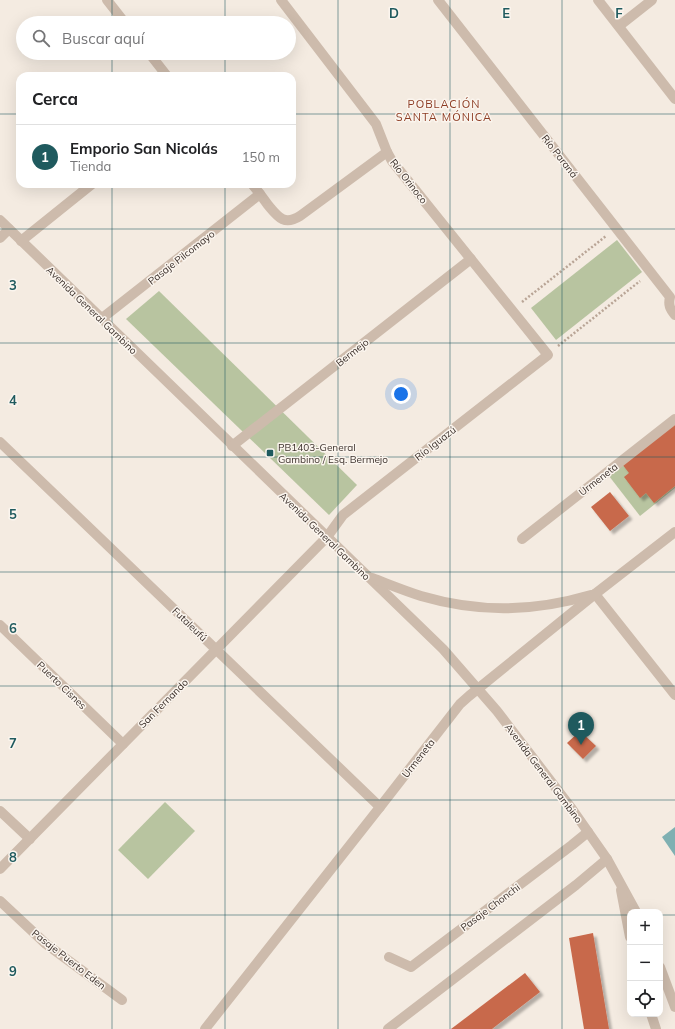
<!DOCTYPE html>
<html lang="es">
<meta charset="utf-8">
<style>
body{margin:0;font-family:Mulish,sans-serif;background:#f2f2f2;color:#202124}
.controls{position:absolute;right:12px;bottom:12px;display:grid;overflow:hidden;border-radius:8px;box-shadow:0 4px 16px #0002}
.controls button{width:36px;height:36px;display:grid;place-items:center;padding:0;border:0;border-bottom:1px solid #e0e0e0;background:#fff;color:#202124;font:20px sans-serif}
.you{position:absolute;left:401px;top:394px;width:14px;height:14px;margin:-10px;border:3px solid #fff;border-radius:50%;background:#1a73e8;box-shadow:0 0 0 6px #1a73e833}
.badge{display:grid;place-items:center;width:26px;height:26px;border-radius:50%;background:#1f5a5e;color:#fff;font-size:13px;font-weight:700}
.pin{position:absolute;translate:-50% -33px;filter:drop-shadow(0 1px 2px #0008)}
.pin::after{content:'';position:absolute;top:21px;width:14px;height:12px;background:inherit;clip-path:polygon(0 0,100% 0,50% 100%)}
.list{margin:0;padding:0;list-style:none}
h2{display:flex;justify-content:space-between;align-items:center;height:52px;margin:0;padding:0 16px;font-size:17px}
h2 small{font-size:13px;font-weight:400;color:#757577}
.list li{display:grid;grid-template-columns:26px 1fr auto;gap:12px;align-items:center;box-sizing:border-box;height:64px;padding:0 16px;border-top:1px solid #e0e0e0}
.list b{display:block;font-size:15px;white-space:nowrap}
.list p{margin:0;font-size:13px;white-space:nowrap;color:#757577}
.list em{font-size:13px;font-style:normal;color:#757577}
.icon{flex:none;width:22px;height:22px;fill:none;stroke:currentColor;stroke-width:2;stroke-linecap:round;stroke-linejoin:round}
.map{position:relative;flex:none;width:675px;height:1029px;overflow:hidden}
.search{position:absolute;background:#fff;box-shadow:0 4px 16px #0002;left:16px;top:16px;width:280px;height:44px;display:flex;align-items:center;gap:10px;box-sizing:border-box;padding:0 14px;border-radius:22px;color:#757577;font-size:15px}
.panel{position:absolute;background:#fff;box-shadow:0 4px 16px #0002;left:16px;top:72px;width:280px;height:116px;border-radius:12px}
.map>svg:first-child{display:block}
</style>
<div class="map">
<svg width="675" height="1029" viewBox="0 0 675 1029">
<defs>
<filter id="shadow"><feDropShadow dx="3.5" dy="3.5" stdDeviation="1" flood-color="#0004"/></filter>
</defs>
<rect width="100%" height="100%" fill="#f4ebe1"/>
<!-- green -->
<g fill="#b8c4a0">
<polygon points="617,240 642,272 556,340 531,308"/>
<polygon points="159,291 357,485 329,515 126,319"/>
<polygon points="675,424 675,488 640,516 609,476"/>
<polygon points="165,802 195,831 148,879 118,850"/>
</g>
<!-- water -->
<polygon fill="#7fb0b2" points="675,827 675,856 662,837"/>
<!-- building -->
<g fill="#c8694b" filter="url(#shadow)">
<polygon points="675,423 675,486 654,503 646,493 640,498 624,477 629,473 622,464"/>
<polygon points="610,492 629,516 610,531 591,507"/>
<polygon points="580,731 596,746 583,759 567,743"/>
<polygon points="593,933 609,1029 584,1029 569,938"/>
<polygon points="525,973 540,992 492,1029 451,1029"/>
</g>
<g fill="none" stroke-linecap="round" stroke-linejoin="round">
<!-- path -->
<g stroke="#b9a596" stroke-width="2.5" stroke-dasharray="2 2" stroke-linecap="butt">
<polyline points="522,302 606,236"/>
<polyline points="558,346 640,281"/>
</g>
<!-- minor -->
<g stroke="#cdbbac" stroke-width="10">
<polyline points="107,0 125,23"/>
<path d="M438 0 670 297C668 305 670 309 675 315"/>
<polyline points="598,0 675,99"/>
<polyline points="619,26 652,0"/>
<polyline points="149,53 167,76"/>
<path d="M252 184C258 191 263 198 268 205 278 217 284 226 300 216L387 152"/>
<polyline points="0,220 443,649 497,711 572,809 607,859 636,912"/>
<polyline points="0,238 9,229"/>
<polyline points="21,241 92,184"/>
<polyline points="101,319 260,194"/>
<polyline points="0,442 380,807"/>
<polyline points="232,446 471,259"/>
<polyline points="522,539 675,419"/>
<path d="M372 578C388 584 405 591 421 596 479 613 533 612 591 595"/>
<polyline points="595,594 675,695"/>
<polyline points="0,625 123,744"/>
<polyline points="0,811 30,839"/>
<polyline points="0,869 327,537 343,515 548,355 392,161 387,152 376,124 281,0"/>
<polyline points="621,890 630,937"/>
<polyline points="0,901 46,944 122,1000"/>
<polyline points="389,957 411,967 572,845 588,832"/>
<polyline points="660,967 675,1007"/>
<polyline points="651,1014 656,1029"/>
<polyline points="205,1029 380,807 460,704 469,696 595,594 675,532"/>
<polyline points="388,1029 576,885 607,859"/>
</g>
</g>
<!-- grid -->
<path fill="none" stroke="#1f5a5e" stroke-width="1" stroke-opacity="0.55" d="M112 0V23M225 0V23M338 0V1029M450 0V1029M562 0V1029M112 53V76M225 53V76M0 114H20M292 114H675M112 184V1029M225 184V1029M0 229H675M0 343H675M0 457H675M0 572H675M0 686H675M0 800H675M0 915H630M660 915H675"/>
<!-- markers -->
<rect fill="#1f5a5e" stroke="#fbf5ee" stroke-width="1.5" x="266" y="449" width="8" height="8" rx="2"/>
<g text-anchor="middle" stroke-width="3" stroke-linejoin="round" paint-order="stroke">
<!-- street labels -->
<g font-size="10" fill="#3b302b" stroke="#fbf5ee">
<text transform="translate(560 156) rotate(52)" y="4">Río Paraná</text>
<text transform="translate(409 181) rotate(52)" y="4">Río Orinoco</text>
<text transform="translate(181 257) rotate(-38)" y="4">Pasaje Pilcomayo</text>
<text transform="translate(92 310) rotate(44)" y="4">Avenida General Gambino</text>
<text transform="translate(352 352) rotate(-38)" y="4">Bermejo</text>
<text transform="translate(435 443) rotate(-38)" y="4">Río Iguazú</text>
<text transform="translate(598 479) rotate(-38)" y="4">Urmeneta</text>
<text transform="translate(325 536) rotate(44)" y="4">Avenida General Gambino</text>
<text transform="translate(190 624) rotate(44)" y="4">Futaleufú</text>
<text transform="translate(62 685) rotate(44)" y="4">Puerto Cisnes</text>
<text transform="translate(163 703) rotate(-45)" y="4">San Fernando</text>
<text transform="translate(418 758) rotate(-52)" y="4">Urmeneta</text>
<text transform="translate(544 773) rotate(53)" y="4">Avenida General Gambino</text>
<text transform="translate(490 907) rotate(-37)" y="4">Pasaje Chonchi</text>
<text transform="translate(69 959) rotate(38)" y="4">Pasaje Puerto Eden</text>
</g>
<!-- poi labels -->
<g font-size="10" fill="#3b302b" stroke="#fbf5ee" text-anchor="start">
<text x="278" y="451">PB1403-General<tspan x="278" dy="12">Gambino / Esq. Bermejo</tspan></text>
</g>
<!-- neighbourhood labels -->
<g font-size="11" letter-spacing="1" fill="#8c3b22" stroke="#fbf5ee">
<text x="444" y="108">POBLACIÓN<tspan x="444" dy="13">SANTA MÓNICA</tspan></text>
</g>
</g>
<g font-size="13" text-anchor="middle" font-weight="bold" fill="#1f5a5e" stroke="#fbf5ee" stroke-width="3" stroke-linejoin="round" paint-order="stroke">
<text x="394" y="18">D</text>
<text x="506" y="18">E</text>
<text x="619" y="18">F</text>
<text x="13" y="290">3</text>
<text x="13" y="405">4</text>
<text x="13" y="519">5</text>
<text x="13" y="633">6</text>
<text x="13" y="748">7</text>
<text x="13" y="862">8</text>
<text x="13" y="976">9</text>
</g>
</svg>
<div class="controls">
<button>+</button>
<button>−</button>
<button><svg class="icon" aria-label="locate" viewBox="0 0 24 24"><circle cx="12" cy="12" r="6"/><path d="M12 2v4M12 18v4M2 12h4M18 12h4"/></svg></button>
</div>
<div class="you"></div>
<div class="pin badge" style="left:581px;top:745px">1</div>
<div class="search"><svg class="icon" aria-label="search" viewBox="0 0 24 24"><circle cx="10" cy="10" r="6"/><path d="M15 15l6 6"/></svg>Buscar aquí</div>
<section class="panel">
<h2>Cerca<small></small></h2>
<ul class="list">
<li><span class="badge">1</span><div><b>Emporio San Nicolás</b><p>Tienda</p></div><em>150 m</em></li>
</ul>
</section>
</div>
